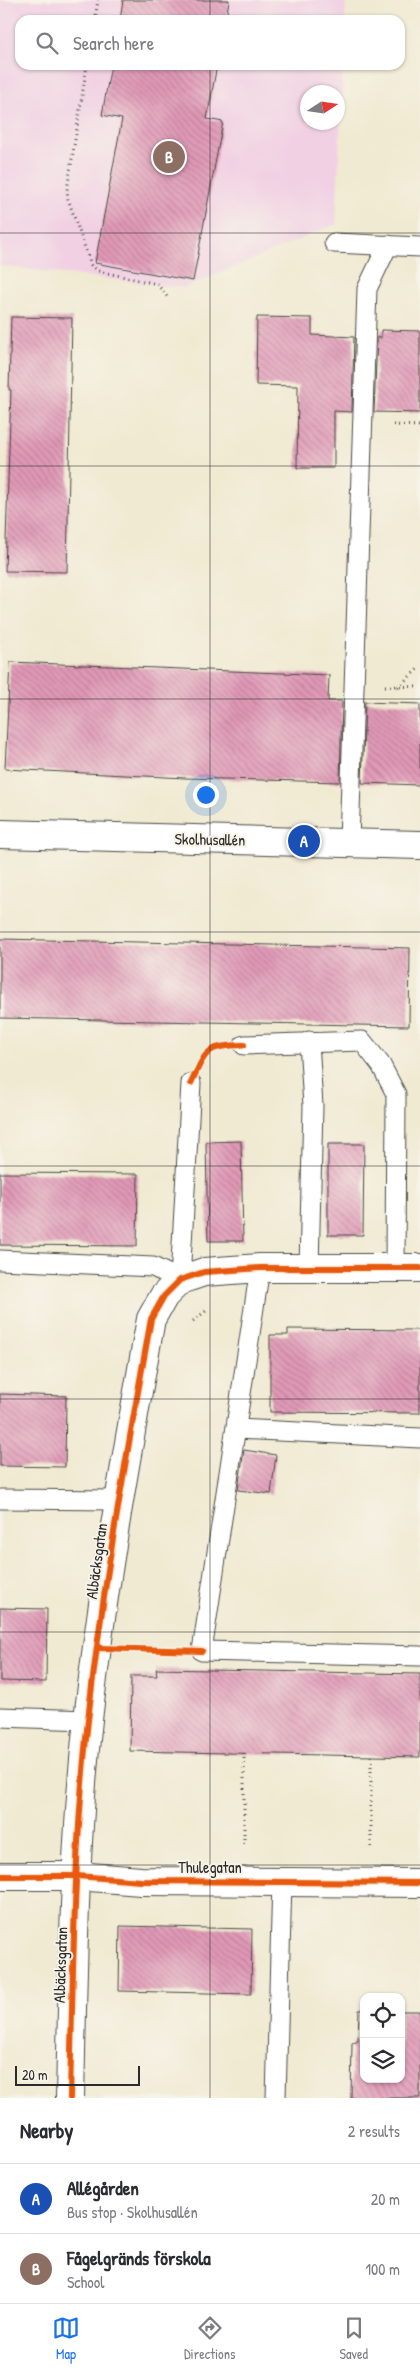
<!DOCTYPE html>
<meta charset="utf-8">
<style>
body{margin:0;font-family:"Patrick Hand",sans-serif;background:#f2f2f3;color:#2b2b33}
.controls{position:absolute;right:15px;bottom:15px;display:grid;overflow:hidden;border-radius:10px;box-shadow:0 1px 4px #0004}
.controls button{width:45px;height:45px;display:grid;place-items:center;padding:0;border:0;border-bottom:1px solid #e1e1e2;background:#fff;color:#2b2b33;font:25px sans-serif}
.compass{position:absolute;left:300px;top:85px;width:45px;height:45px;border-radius:50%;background:#fff;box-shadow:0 1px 4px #0004;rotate:78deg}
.scale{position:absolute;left:15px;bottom:12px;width:125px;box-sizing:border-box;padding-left:5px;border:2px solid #2b2b2b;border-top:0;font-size:14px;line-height:18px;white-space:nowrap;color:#2b2b2b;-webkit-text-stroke:4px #f7f3e8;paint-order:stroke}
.you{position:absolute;left:205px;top:794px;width:18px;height:18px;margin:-12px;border:4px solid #fff;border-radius:50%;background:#1a73e8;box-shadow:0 0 0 8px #1a73e833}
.badge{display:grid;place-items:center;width:32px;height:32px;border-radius:50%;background:#1a73e8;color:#fff;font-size:16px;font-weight:700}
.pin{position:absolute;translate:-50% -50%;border:2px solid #fff;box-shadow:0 1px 5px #0006}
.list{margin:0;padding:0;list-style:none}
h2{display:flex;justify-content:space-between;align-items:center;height:65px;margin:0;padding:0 20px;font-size:21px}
h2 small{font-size:16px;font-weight:400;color:#7c7c81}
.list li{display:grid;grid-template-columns:32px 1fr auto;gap:15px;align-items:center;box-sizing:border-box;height:70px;padding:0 20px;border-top:1px solid #e1e1e2}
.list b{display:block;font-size:19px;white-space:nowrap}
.list p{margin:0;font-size:16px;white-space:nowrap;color:#7c7c81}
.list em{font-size:16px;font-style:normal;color:#7c7c81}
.icon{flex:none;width:28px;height:28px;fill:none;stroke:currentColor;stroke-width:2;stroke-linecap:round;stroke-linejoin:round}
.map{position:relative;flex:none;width:420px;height:2098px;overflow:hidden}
.search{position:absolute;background:#fff;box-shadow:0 1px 4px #0004;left:15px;right:15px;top:15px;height:55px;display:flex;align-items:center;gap:12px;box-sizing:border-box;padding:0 18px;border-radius:15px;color:#7c7c81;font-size:19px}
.sheet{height:205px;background:#fff}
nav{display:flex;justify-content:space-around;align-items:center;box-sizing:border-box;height:70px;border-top:1px solid #e1e1e2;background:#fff;font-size:14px;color:#7c7c81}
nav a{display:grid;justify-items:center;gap:2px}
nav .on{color:#1a73e8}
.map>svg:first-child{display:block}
</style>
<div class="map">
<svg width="420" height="2098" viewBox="0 0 420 2098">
<defs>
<pattern id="building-back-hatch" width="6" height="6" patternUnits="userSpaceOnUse" patternTransform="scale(1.25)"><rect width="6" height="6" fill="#e199b7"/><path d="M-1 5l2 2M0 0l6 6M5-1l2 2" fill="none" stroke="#b77d95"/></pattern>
</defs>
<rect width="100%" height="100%" fill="#f7f3e8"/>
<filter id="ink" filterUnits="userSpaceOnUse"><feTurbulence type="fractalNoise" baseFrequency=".02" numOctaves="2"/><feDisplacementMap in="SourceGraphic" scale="10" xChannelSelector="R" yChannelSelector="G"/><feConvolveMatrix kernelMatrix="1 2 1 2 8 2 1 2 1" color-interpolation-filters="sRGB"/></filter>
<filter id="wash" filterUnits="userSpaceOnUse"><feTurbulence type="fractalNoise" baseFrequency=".0096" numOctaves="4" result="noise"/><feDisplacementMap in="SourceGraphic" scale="20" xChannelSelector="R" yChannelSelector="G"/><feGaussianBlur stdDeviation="1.12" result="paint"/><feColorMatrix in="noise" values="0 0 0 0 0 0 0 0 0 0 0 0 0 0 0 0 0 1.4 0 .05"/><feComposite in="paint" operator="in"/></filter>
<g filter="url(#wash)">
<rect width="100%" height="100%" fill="#f0ead2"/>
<!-- built -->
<path fill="#f1d0e3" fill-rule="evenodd" d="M0 0H346L345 20H20V65H343L336 224 184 288 0 266ZM308 92H338V122H308Z"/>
<g id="blocks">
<!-- building -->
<g fill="url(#building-back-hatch)">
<polygon points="123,0 229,0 226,20 120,20"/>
<polygon points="111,65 217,65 207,119 223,122 193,281 95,263 122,119 102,115"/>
<polygon points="11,317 72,318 67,572 5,571 11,390 9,390"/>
<polygon points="257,317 312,318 312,335 354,337 352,412 334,411 334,468 297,468 298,386 256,385"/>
<polygon points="381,330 420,331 420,413 374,412 377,337 381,338"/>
<polygon points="10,662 329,675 328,701 342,701 340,782 185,778 5,769"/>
<polygon points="365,702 420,704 420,785 362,783"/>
<polygon points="0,939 410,948 409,1026 0,1018"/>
<polygon points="241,1141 243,1241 208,1241 206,1142"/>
<polygon points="328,1144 364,1144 363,1235 328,1235"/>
<polygon points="0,1173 138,1174 137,1246 0,1245"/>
<polygon points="288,1329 420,1330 420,1413 270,1412 270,1335 288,1335"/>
<polygon points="0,1394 66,1396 65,1467 0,1466"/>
<polygon points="244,1450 276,1455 271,1494 238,1490"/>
<polygon points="0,1608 47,1609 46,1682 0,1681"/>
<polygon points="156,1669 420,1674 420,1757 130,1751 131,1676 157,1676"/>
<polygon points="120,1926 252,1929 251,1994 119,1991"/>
<polygon points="359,2010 364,2010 364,2079 401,2079 401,2011 420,2011 420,2098 351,2098 352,2043 358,2040"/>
</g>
</g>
</g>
<g filter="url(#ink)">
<use href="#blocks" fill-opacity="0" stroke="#494844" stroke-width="1"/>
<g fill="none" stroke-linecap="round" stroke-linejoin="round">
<!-- lane casing -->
<g stroke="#494844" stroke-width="21">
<g id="lane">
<polyline points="334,243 420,247"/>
<polyline points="349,843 367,289 388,245"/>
<polyline points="244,1045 362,1041 381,1065 396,1094 395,1269"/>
<polyline points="0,1260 153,1267 180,1280 191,1083"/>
<polyline points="309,1267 313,1106 309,1041"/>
<polyline points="260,1268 202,1651 420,1656"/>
<polyline points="236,1429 420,1438"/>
<polyline points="0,1499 119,1500"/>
<polyline points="0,1717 88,1720"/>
<polyline points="276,2098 282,1881"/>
</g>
</g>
<!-- street casing -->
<g stroke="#494844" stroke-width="30">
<g id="street">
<polyline points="0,834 420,845"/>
<polyline points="0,1876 77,1876 141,1881 420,1883"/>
<path d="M70 2098C73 1972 74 1845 88 1720 103 1585 127 1452 151 1319L164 1296 180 1280 204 1272 260 1268H420"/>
</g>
</g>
<!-- path -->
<g stroke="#494844" stroke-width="3" stroke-dasharray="1 4" stroke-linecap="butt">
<polyline points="95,20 98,0"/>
<polyline points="87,65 67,190 68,199 91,265 98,271 157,284 169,299"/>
<polyline points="393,425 420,426"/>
<polyline points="385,686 420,687"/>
<polyline points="398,687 420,667"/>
<polyline points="193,1321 206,1311"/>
<polyline points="244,1753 244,1845"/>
<polyline points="371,1756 371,1848"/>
</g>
<!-- lane -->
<use href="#lane" stroke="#fff" stroke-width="19"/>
<!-- street -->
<use href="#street" stroke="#fff" stroke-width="28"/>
<!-- cycleway casing -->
<g stroke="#f7f3e8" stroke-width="9">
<g id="cycleway">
<path d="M191 1083C207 1049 206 1046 244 1045"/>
<polyline points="98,1648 202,1651"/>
<polyline points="0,1876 77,1876 141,1881 420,1883"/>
<path d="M70 2098C73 1972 74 1845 88 1720 103 1585 127 1452 151 1319L164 1296 180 1280 204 1272 260 1268H420"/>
</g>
</g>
<!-- cycleway -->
<use href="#cycleway" stroke="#e8590c" stroke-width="6"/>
</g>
</g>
<!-- grid -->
<path fill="none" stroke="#2b2b2b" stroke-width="1" stroke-opacity="0.55" d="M210 0V20M210 65V2098M0 233H420M0 466H420M0 699H420M0 932H420M0 1166H420M0 1399H420M0 1632H420M0 1865H420"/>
<g text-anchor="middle" stroke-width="4" stroke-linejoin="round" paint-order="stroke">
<!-- street labels -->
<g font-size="16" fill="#2b2b2b" stroke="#f7f3e8">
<text transform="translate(210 839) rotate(1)" y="6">Skolhusallén</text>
<text transform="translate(96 1561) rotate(-82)" y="6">Albäcksgatan</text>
<text x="210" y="1873">Thulegatan</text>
<text transform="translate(60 1965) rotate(-88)" y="6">Albäcksgatan</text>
</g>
</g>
</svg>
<div class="controls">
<button><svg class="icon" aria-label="locate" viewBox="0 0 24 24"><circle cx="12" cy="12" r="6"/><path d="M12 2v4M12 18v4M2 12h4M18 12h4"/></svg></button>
<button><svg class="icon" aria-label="layers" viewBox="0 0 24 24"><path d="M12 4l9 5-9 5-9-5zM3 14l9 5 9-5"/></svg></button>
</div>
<svg class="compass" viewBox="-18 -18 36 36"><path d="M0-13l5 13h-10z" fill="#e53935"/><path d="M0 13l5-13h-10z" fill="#7c7c81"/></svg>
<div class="scale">20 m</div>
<div class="you"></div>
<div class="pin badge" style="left:304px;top:841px;background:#1a4fb4">A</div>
<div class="pin badge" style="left:169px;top:157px;background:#8d6e63">B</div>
<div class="search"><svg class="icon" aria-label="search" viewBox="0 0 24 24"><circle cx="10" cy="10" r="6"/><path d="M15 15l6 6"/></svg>Search here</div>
</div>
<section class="sheet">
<h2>Nearby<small>2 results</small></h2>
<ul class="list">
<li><span class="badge" style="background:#1a4fb4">A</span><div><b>Allégården</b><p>Bus stop · Skolhusallén</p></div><em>20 m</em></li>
<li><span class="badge" style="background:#8d6e63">B</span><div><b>Fågelgränds förskola</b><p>School</p></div><em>100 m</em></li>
</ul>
</section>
<nav>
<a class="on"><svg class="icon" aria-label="map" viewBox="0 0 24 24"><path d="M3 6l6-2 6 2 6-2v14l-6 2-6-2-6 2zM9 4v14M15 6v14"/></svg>Map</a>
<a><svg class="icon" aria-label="directions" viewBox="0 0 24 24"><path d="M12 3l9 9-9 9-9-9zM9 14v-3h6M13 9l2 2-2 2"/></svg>Directions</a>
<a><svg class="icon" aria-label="saved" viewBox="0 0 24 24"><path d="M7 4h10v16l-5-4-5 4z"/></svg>Saved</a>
</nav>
